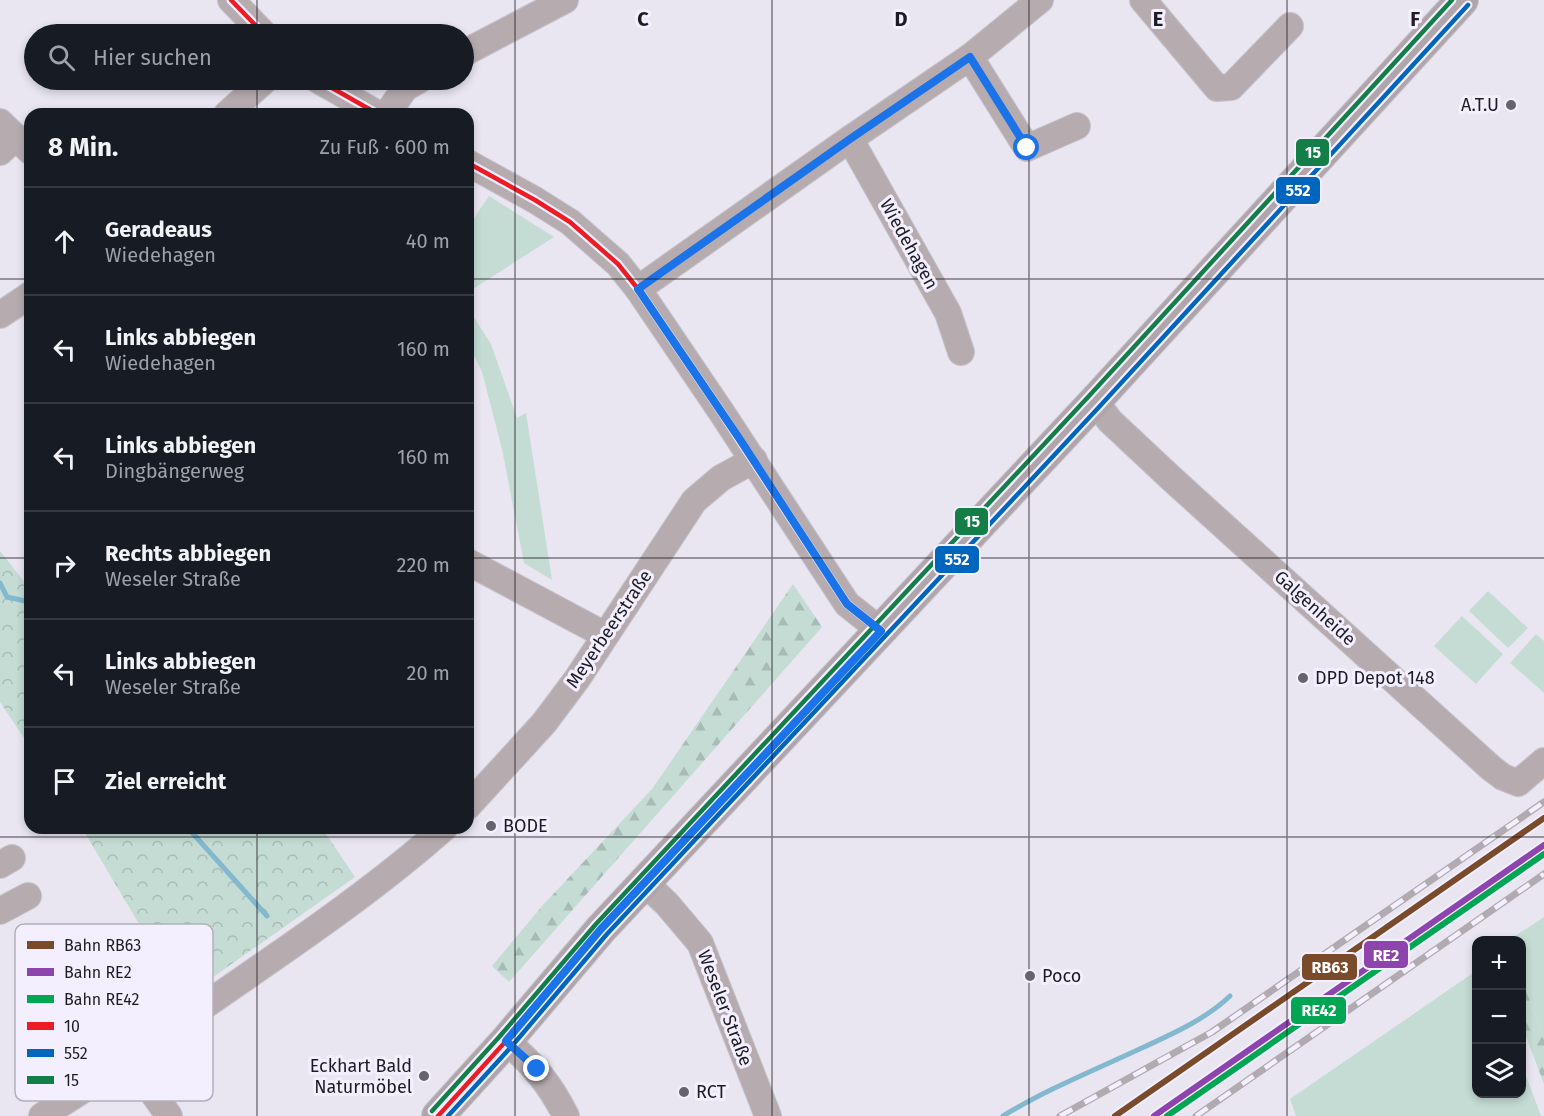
<!DOCTYPE html>
<html lang="de">
<meta charset="utf-8">
<style>
body{margin:0;font-family:"Fira Sans",sans-serif;background:#20242c;color:#f1f3f6}
.controls{position:absolute;right:18px;bottom:18px;display:grid;overflow:hidden;border-radius:12px;box-shadow:0 3px 9px #0003}
.controls button{width:54px;height:54px;display:grid;place-items:center;padding:0;border:0;border-bottom:2px solid #363941;background:#171b24;color:#f1f3f6;font:30px sans-serif}
.stop{position:absolute;width:18px;height:18px;margin:-14px;border:4px solid #1a73e8;border-radius:50%;background:#fff}
.stop.end{background:#1a73e8;border-color:#fff;box-shadow:0 2px 6px #0008}
.list{margin:0;padding:0;list-style:none}
h2{display:flex;justify-content:space-between;align-items:center;height:78px;margin:0;padding:0 24px;font-size:26px}
h2 small{font-size:20px;font-weight:400;color:#9ea1a6}
.list li{display:grid;grid-template-columns:39px 1fr auto;gap:18px;align-items:center;box-sizing:border-box;height:108px;padding:0 24px;border-top:2px solid #363941}
.list b{display:block;font-size:22px;white-space:nowrap}
.list p{margin:0;font-size:20px;white-space:nowrap;color:#9ea1a6}
.list em{font-size:20px;font-style:normal;color:#9ea1a6}
.icon{flex:none;width:33px;height:33px;fill:none;stroke:currentColor;stroke-width:2;stroke-linecap:round;stroke-linejoin:round}
.map{position:relative;flex:none;width:1544px;height:1116px;overflow:hidden}
.search{position:absolute;background:#171b24;box-shadow:0 3px 9px #0003;left:24px;top:24px;width:450px;height:66px;display:flex;align-items:center;gap:15px;box-sizing:border-box;padding:0 21px;border-radius:33px;color:#9ea1a6;font-size:22px}
.panel{position:absolute;background:#171b24;box-shadow:0 3px 9px #0003;left:24px;top:108px;width:450px;height:726px;border-radius:18px}
.map>svg:first-child{display:block}
</style>
<div class="map">
<svg width="1544" height="1116" viewBox="0 0 1544 1116">
<defs>
<pattern id="forest-firs" width="22" height="20" patternUnits="userSpaceOnUse" patternTransform="scale(1.5)"><rect width="22" height="20" fill="#c4dcd4"/><path d="M5 1l3.5 6h-7zM16 11l3.5 6h-7z" fill="#a8bcb6"/></pattern>
<pattern id="park-crowns" width="20" height="18" patternUnits="userSpaceOnUse" patternTransform="scale(1.5)"><rect width="20" height="18" fill="#c4dcd4"/><path d="M2 6a3 3 0 1 1 6 0M12 15a3 3 0 1 1 6 0" fill="none" stroke="#a8bcb6"/></pattern>
</defs>
<rect width="100%" height="100%" fill="#e9e6f1"/>
<!-- green -->
<g fill="#c4dcd4">
<polygon points="489,196 554,237 468,292 468,227"/>
<polygon points="468,308 491,344 517,418 526,413 552,580 524,563 502,449 482,372 468,343"/>
<polygon points="1488,591 1528,628 1508,648 1469,611"/>
<polygon points="1462,616 1503,654 1476,684 1434,646"/>
<polygon points="1536,634 1544,641 1544,693 1510,663"/>
<polygon points="1544,917 1544,1039 1522,979 1522,940 1509,940"/>
<polygon points="1476,971 1476,1094 1522,1094 1522,1065 1541,1116 1296,1116 1290,1099"/>
</g>
<!-- forest -->
<g fill="url(#forest-firs)">
<polygon points="793,584 822,627 509,982 492,966 543,905 652,789"/>
<polygon points="1522,979 1544,1039 1544,1084 1522,1026"/>
</g>
<!-- park -->
<g fill="url(#park-crowns)">
<polygon points="0,551 30,589 30,747 0,702"/>
<polygon points="82,828 322,828 355,877 192,992 145,1009 148,939"/>
</g>
<g fill="none" stroke-linecap="round" stroke-linejoin="round">
<!-- stream -->
<g stroke="#83b8cf" stroke-width="5">
<polyline points="0,583 7,597 30,602"/>
<polyline points="188,828 267,916"/>
<path d="M1003 1116C1047 1089 1097 1069 1144 1047 1174 1033 1206 1019 1230 996"/>
</g>
<!-- minor casing -->
<g stroke="#c5c2cb" stroke-width="28">
<g id="minor">
<polyline points="231,0 264,34"/>
<polyline points="1143,0 1217,88 1231,87 1290,26"/>
<polyline points="464,53 565,0"/>
<polyline points="970,57 1027,148 1077,126"/>
<polyline points="318,80 378,114"/>
<polyline points="227,114 265,80"/>
<polyline points="387,114 405,88 419,80"/>
<polyline points="0,122 30,151"/>
<polyline points="850,139 948,313 961,352"/>
<polyline points="0,152 16,137"/>
<polyline points="468,163 535,200 570,222 618,264 638,289 722,413 847,604 881,631"/>
<polyline points="638,289 850,139 970,57 1040,0"/>
<polyline points="0,315 30,295"/>
<polyline points="1095,401 1110,421 1173,480 1491,768 1503,777 1518,783 1544,761"/>
<polyline points="468,562 605,635"/>
<polyline points="468,806 544,723 577,679 694,501 721,478 754,460"/>
<polyline points="0,865 12,858"/>
<polyline points="645,883 667,904 700,943 768,1116"/>
<polyline points="0,911 28,896"/>
<path d="M506 1041C533 1064 550 1084 566 1116"/>
<polyline points="130,1060 169,1116"/>
<path d="M42 1116 144 1051 167 1032C260 966 358 904 444 828"/>
</g>
</g>
<!-- major casing -->
<g stroke="#c5c2cb" stroke-width="34">
<polyline id="major" points="438,1116 506,1041 601,929 1095,401 1462,0"/>
</g>
<!-- minor -->
<use href="#minor" stroke="#b6acb0" stroke-width="26"/>
<!-- major -->
<use href="#major" stroke="#afa5aa" stroke-width="32"/>
<!-- rail casing -->
<g stroke="#b1aab1" stroke-width="7">
<g id="rail">
<polyline points="1060,1116 1212,1032 1544,802"/>
<polyline points="1196,1116 1544,874"/>
</g>
</g>
<!-- rail -->
<use href="#rail" stroke="#f3efff" stroke-width="4.5" stroke-dasharray="14" stroke-linecap="butt"/>
<!-- bus-1 casing -->
<g stroke="#f3efff" stroke-width="9">
<g id="bus-1">
<polyline points="231,0 264,34"/>
<polyline points="318,80 378,114"/>
<polyline points="468,163 535,200 570,222 618,264 638,289 722,413 847,604 881,631"/>
<polyline points="438,1116 506,1041 601,929 881,631"/>
</g>
</g>
<!-- bus-2 casing -->
<g stroke="#f3efff" stroke-width="9">
<polyline id="bus-2" points="448,1116 512,1046 607,934 1100,406 1468,5"/>
</g>
<!-- bus-3 casing -->
<g stroke="#f3efff" stroke-width="9">
<polyline id="bus-3" points="432,1111 500,1036 596,924 1089,396 1452,0"/>
</g>
<!-- bus-1 -->
<use href="#bus-1" stroke="#ed1c24" stroke-width="4.5"/>
<!-- bus-2 -->
<use href="#bus-2" stroke="#0065bd" stroke-width="4.5"/>
<!-- bus-3 -->
<use href="#bus-3" stroke="#137e48" stroke-width="4.5"/>
<!-- rail-1 casing -->
<g stroke="#f3efff" stroke-width="10">
<polyline id="rail-1" points="1115,1116 1544,818"/>
</g>
<!-- rail-2 casing -->
<g stroke="#f3efff" stroke-width="10">
<polyline id="rail-2" points="1154,1116 1544,845"/>
</g>
<!-- rail-3 casing -->
<g stroke="#f3efff" stroke-width="10">
<polyline id="rail-3" points="1167,1116 1544,854"/>
</g>
<!-- rail-1 -->
<use href="#rail-1" stroke="#7a4b2a" stroke-width="6"/>
<!-- rail-2 -->
<use href="#rail-2" stroke="#8e44ad" stroke-width="6"/>
<!-- rail-3 -->
<use href="#rail-3" stroke="#00a651" stroke-width="6"/>
</g>
<g fill="none" stroke-linecap="round" stroke-linejoin="round">
<!-- route -->
<polyline stroke="#1a73e8" stroke-width="8" points="537,1069 506,1041 601,929 881,631 847,604 739,438 638,289 850,139 970,57 1027,148"/>
</g>
<!-- grid -->
<path fill="none" stroke="#1e1c23" stroke-width="1.5" stroke-opacity="0.55" d="M257 0V34M515 0V1116M772 0V1116M1029 0V1116M1287 0V1116M257 80V114M0 279H30M468 279H1544M0 558H30M468 558H1544M257 828V1116M0 837H1544"/>
<!-- markers -->
<g fill="#65636b" stroke="#f3efff" stroke-width="2">
<circle cx="1511" cy="105" r="6"/>
<circle cx="1303" cy="678" r="6"/>
<circle cx="491" cy="826" r="6"/>
<circle cx="1030" cy="976" r="6"/>
<circle cx="424" cy="1076" r="6"/>
<circle cx="684" cy="1092" r="6"/>
</g>
<g text-anchor="middle" stroke-width="6" stroke-linejoin="round" paint-order="stroke">
<!-- poi labels -->
<g font-size="18" fill="#1e1c23" stroke="#f3efff" text-anchor="start">
<text x="1499" y="111" text-anchor="end">A.T.U</text>
<text x="1315" y="684">DPD Depot 148</text>
<text x="503" y="832">BODE</text>
<text x="1042" y="982">Poco</text>
<text x="412" y="1072" text-anchor="end">Eckhart Bald<tspan x="412" dy="21">Naturmöbel</tspan></text>
<text x="696" y="1098">RCT</text>
</g>
<!-- street labels -->
<g font-size="18" fill="#1e1c23" stroke="#f3efff">
<text transform="translate(909 244) rotate(61)" y="6">Wiedehagen</text>
<text transform="translate(1315 608) rotate(42)" y="6">Galgenheide</text>
<text transform="translate(609 629) rotate(-56)" y="6">Meyerbeerstraße</text>
<text transform="translate(725 1008) rotate(69)" y="6">Weseler Straße</text>
</g>
</g>
<!-- legend -->
<rect x="15" y="924" width="198" height="177" rx="9" fill="#f3efff" stroke="#b3b0bd" stroke-width="1.5"/>
<rect x="27" y="941" width="27" height="8" fill="#7a4b2a"/>
<rect x="27" y="968" width="27" height="8" fill="#8e44ad"/>
<rect x="27" y="995" width="27" height="8" fill="#00a651"/>
<rect x="27" y="1022" width="27" height="8" fill="#ed1c24"/>
<rect x="27" y="1049" width="27" height="8" fill="#0065bd"/>
<rect x="27" y="1076" width="27" height="8" fill="#137e48"/>
<g font-size="16" fill="#1e1c23">
<text x="64" y="951">Bahn RB63</text>
<text x="64" y="978">Bahn RE2</text>
<text x="64" y="1005">Bahn RE42</text>
<text x="64" y="1032">10</text>
<text x="64" y="1059">552</text>
<text x="64" y="1086">15</text>
</g>
<g font-size="20" text-anchor="middle" font-weight="bold" fill="#1e1c23" stroke="#f3efff" stroke-width="6" stroke-linejoin="round" paint-order="stroke">
<text x="643" y="26">C</text>
<text x="901" y="26">D</text>
<text x="1158" y="26">E</text>
<text x="1415" y="26">F</text>
</g>
<g stroke="#f3efff" stroke-width="2">
<rect x="1295" y="138" width="35" height="29" rx="6" fill="#137e48"/>
<rect x="1275" y="176" width="46" height="29" rx="6" fill="#0065bd"/>
<rect x="954" y="507" width="35" height="29" rx="6" fill="#137e48"/>
<rect x="934" y="545" width="46" height="29" rx="6" fill="#0065bd"/>
<rect x="1363" y="940" width="46" height="29" rx="6" fill="#8e44ad"/>
<rect x="1301" y="953" width="57" height="28" rx="6" fill="#7a4b2a"/>
<rect x="1290" y="996" width="57" height="29" rx="6" fill="#00a651"/>
</g>
<g font-size="16" text-anchor="middle" font-weight="bold" fill="#fff">
<text x="1313" y="158">15</text>
<text x="1298" y="196">552</text>
<text x="972" y="527">15</text>
<text x="957" y="565">552</text>
<text x="1386" y="961">RE2</text>
<text x="1330" y="973">RB63</text>
<text x="1319" y="1016">RE42</text>
</g>
</svg>
<div class="controls">
<button>+</button>
<button>−</button>
<button><svg class="icon" aria-label="layers" viewBox="0 0 24 24"><path d="M12 4l9 5-9 5-9-5zM3 14l9 5 9-5"/></svg></button>
</div>
<div class="stop" style="left:1027px;top:148px"></div>
<div class="stop end" style="left:537px;top:1069px"></div>
<div class="search"><svg class="icon" aria-label="search" viewBox="0 0 24 24"><circle cx="10" cy="10" r="6"/><path d="M15 15l6 6"/></svg>Hier suchen</div>
<section class="panel">
<h2>8 Min.<small>Zu Fuß · 600 m</small></h2>
<ul class="list">
<li><svg class="icon" aria-label="ahead" viewBox="0 0 24 24"><path d="M12 20V5M6 11l6-6 6 6"/></svg><div><b>Geradeaus</b><p>Wiedehagen</p></div><em>40 m</em></li>
<li><svg class="icon" aria-label="left" viewBox="0 0 24 24"><path d="M17 20v-9H6M10 6l-5 5 5 5"/></svg><div><b>Links abbiegen</b><p>Wiedehagen</p></div><em>160 m</em></li>
<li><svg class="icon" aria-label="left" viewBox="0 0 24 24"><path d="M17 20v-9H6M10 6l-5 5 5 5"/></svg><div><b>Links abbiegen</b><p>Dingbängerweg</p></div><em>160 m</em></li>
<li><svg class="icon" aria-label="right" viewBox="0 0 24 24"><path d="M7 20v-9h11M14 6l5 5-5 5"/></svg><div><b>Rechts abbiegen</b><p>Weseler Straße</p></div><em>220 m</em></li>
<li><svg class="icon" aria-label="left" viewBox="0 0 24 24"><path d="M17 20v-9H6M10 6l-5 5 5 5"/></svg><div><b>Links abbiegen</b><p>Weseler Straße</p></div><em>20 m</em></li>
<li><svg class="icon" aria-label="arrive" viewBox="0 0 24 24"><path d="M6 21V4h12l-3 4 3 4H6"/></svg><div><b>Ziel erreicht</b></div></li>
</ul>
</section>
</div>
